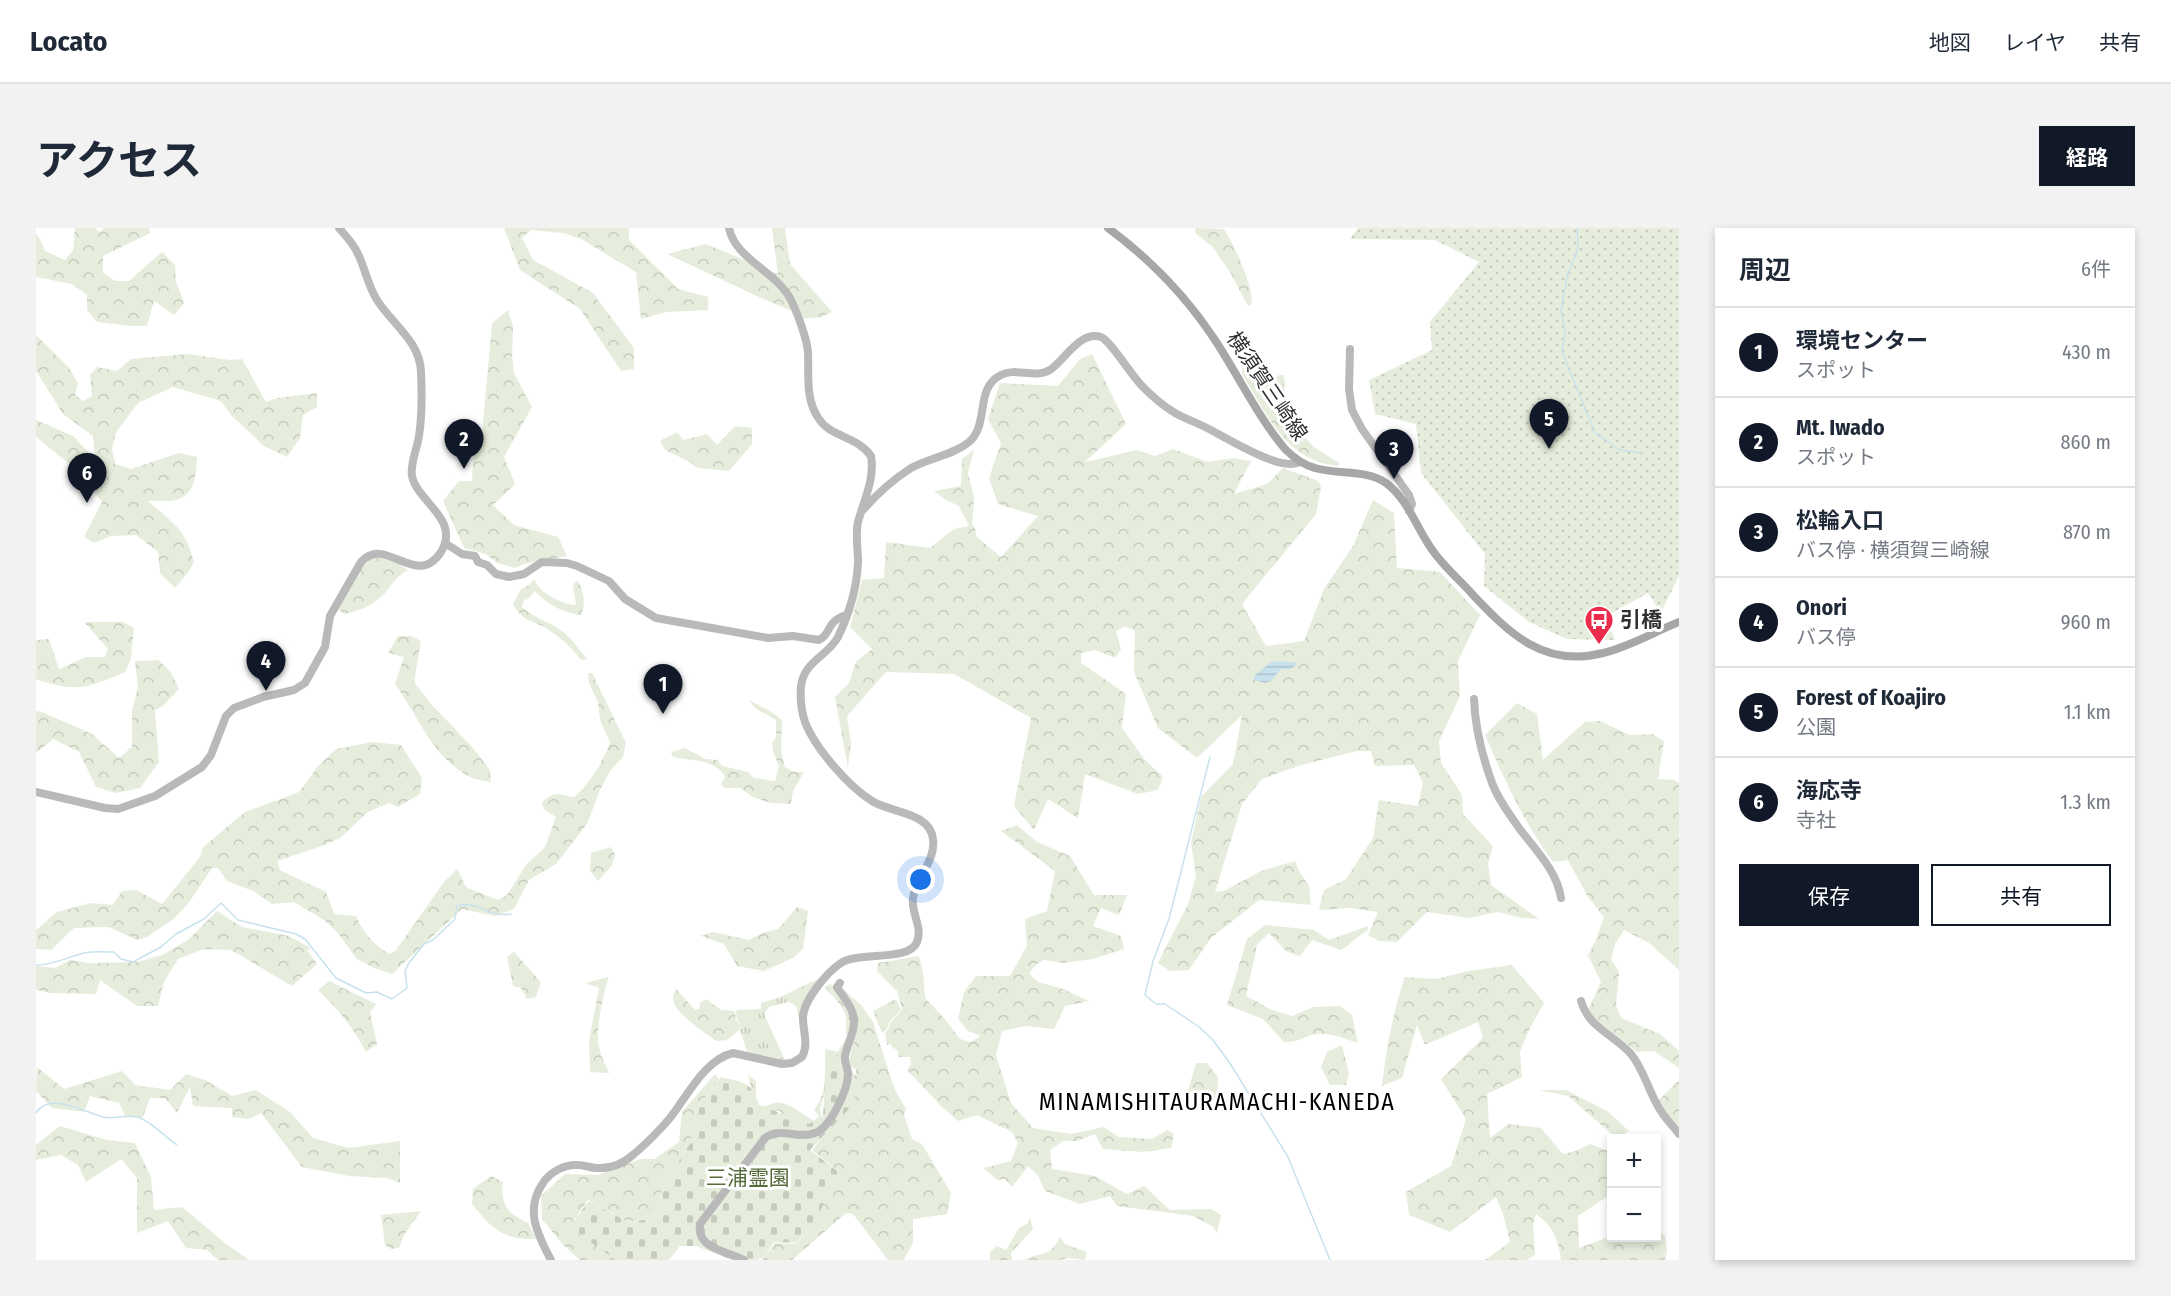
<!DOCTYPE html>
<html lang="ja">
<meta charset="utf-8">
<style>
body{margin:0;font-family:"Fira Sans Condensed","Noto Sans JP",sans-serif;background:#f2f2f3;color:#1f2937}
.controls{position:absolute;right:18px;bottom:18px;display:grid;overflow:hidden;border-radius:0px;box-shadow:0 3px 9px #0003}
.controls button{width:54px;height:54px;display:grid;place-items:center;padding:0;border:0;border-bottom:2px solid #e0e1e3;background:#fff;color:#1f2937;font:30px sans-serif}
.you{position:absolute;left:885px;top:652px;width:21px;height:21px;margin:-15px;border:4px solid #fff;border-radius:50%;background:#1a73e8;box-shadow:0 0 0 9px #1a73e833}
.badge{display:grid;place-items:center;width:39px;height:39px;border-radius:50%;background:#111827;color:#fff;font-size:20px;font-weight:700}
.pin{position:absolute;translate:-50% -50px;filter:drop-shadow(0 2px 3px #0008)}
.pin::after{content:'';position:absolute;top:32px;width:21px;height:18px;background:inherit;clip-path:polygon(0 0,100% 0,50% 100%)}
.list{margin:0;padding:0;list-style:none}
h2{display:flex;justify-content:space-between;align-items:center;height:78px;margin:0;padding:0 24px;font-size:26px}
h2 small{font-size:20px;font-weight:400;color:#747a83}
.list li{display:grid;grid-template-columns:39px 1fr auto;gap:18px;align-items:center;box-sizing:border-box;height:90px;padding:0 24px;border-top:2px solid #e0e1e3}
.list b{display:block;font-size:22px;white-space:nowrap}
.list p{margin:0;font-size:20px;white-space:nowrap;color:#747a83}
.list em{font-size:20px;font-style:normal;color:#747a83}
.actions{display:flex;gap:12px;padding:18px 24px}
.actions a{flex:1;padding:14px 0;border:2px solid #111827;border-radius:0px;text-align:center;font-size:21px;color:#111827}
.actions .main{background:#111827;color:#fff}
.map{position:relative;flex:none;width:1643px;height:1032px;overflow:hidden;border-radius:0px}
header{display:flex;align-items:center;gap:36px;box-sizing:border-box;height:84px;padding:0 30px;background:#fff;border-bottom:2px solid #e0e1e3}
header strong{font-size:28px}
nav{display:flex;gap:33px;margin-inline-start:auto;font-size:21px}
.intro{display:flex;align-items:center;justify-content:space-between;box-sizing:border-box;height:144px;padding:0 36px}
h1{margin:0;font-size:42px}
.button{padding:15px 27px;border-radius:0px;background:#111827;color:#fff;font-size:21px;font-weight:700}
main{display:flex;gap:36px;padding:0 36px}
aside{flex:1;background:#fff;border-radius:0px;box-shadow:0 3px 9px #0003}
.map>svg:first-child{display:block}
</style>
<header>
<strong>Locato</strong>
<nav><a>地図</a><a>レイヤ</a><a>共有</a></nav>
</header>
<div class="intro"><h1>アクセス</h1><a class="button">経路</a></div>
<main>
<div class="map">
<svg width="1643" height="1032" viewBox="0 0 1643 1032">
<defs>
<pattern id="grass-tufts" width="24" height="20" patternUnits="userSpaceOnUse" patternTransform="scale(1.5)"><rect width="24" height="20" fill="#e7eddc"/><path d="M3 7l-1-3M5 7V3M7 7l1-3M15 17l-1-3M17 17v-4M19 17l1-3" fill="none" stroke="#c6ccbd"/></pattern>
<pattern id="forest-crowns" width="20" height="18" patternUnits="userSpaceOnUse" patternTransform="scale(1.5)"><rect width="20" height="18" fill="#e7eddc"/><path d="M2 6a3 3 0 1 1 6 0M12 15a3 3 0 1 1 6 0" fill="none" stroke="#c6ccbd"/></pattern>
<pattern id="cemetery-stones" width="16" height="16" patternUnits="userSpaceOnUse" patternTransform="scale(1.5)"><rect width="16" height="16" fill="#e7eddc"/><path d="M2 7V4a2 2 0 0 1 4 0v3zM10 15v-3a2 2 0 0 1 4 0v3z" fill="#c6ccbd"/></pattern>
<pattern id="park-dots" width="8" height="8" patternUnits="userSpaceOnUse" patternTransform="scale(1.5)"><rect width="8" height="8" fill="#e7eddc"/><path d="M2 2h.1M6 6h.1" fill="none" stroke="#c6ccbd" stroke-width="1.8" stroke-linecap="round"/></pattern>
<pattern id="water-rules" width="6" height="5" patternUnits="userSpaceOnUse" patternTransform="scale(1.5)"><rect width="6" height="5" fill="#c8e2ed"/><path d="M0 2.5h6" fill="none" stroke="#acc2cc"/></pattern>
</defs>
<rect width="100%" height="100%" fill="#fff"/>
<!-- grass -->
<g fill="url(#grass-tufts)">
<polygon points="782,751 769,772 763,790 760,778 753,774 733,779 728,786 750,834 711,824 704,802 705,796 701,791 700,782 725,781 725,775 744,769"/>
<polygon points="860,771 865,782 853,794 852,799 846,805 837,783"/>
</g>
<!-- forest -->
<g fill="url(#forest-crowns)">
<polygon points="39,0 58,0 64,4 68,0 113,0 114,5 67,28 67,45 79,53 93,53 126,24 139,37 140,54 148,75 138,87 118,73 111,98 95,98 61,94 51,82 51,67 36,56 0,49 0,6 5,13 9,23 29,32 37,22"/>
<polygon points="468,0 593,0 593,12 642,61 672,69 672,82 630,84 605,91 600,44 545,11 527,5 495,2 486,10 497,32 557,65 598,120 598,141 585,143 544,81 484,42"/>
<polygon points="736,0 749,0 754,36 796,84 785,89 765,91 758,84 723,69 631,26 670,16 742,46"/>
<path d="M1159 0 1188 1C1197 14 1220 63 1215 77L1212 78 1194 44 1176 18 1160 6Z"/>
<polygon points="472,82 477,99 476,128 478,145 496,179 468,229 479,256 457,277 478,297 522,309 531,328 488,336 479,340 461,335 450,326 428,320 407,273 423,253 436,253 437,232 446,207 456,95"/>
<path d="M0 107 33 140 42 155 39 167 47 173 56 168 54 147 61 139 81 143 95 131 152 126 194 132 206 131 230 174 242 170 281 165V179L267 187 264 210 251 229 228 218 195 187 185 173 137 159 102 175 80 204 76 221 79 236 95 241 143 225 161 229C160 245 160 267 140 272 132 274 120 272 112 273 137 296 148 298 158 334L152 345 139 360 124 345 122 324 100 307 75 308 58 315 48 309 66 274 43 244 0 209V192L37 208 59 231 57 208 27 186 0 143Z"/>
<polygon points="1056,126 1090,196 1049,234 1101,222 1119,228 1137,221 1172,234 1198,230 1215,233 1198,266 1231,256 1247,240 1282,253 1285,259 1280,286 1206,376 1230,418 1268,413 1288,361 1317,318 1337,272 1358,285 1361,340 1404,344 1444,387 1422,433 1424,468 1403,513 1405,535 1426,567 1427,586 1457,618 1452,636 1455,657 1503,691 1486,690 1462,684 1433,690 1391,684 1361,714 1343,713 1332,707 1342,684 1314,680 1283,682 1288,662 1310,651 1337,610 1343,572 1382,578 1387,554 1378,537 1339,538 1335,523 1321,523 1262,538 1226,551 1206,576 1179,664 1188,663 1225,643 1259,633 1263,643 1273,658 1275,677 1223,672 1175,710 1153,742 1134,743 1122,735 1152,676 1160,648 1155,615 1165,569 1197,536 1206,487 1161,530 1122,500 1098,444 1099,403 1089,398 1080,403 1085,421 1079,430 1059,422 1045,425 1045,435 1090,466 1086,500 1109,532 1127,549 1122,562 1102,566 1049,546 1042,590 1012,571 998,602 978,578 995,490 918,446 850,444 811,488 815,515 812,540 799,469 813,455 820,434 836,421 814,399 826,352 848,350 850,314 894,320 918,301 933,298 923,278 910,272 898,263 925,258 926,231 938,222 932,245 938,269 936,298 938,297 941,309 965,329 1002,288 962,276 953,250 965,215 952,191 964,155 1022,158 1043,132"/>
<path d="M1209 139 1223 156 1227 158 1243 147H1248L1249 166 1258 179 1261 201 1278 219 1303 235V238C1250 234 1231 186 1206 146V141Z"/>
<polygon points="699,198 716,200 716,216 693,243 661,240 654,234 629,222 624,213 641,204 647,212 671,206 681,217"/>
<path d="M336 329 355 331 372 342C361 348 357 355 349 365 338 377 323 383 308 386L299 379 322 341Z"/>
<path d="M497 352H499C504 366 526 376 540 377L537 357 541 352C548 361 550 377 545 387 527 385 511 376 499 363L492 371 488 372 486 379C500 392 519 395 532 408 539 415 545 424 551 431L545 432C535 419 524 409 510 400 495 392 486 393 477 376L485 361 493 357Z"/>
<path d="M48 394H87L98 400 95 430 89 444C51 460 40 465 0 451V412L13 411 23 441 50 429H69L72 421Z"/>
<path d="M362 408H375L385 413 378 454 396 477 437 520 454 542 455 554C449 553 442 552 436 550 396 530 384 490 359 456L368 429 352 425Z"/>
<polygon points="122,432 134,443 143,461 127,478 119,482 123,534 104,560 80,565 60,559 43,524 17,511 0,525 0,483 6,484 56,506 83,530 96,519 96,483 102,459 99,433"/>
<path d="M552 445H556L590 515 587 529 574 543 564 562 551 596 520 636 493 652 478 681 459 688 426 681 356 746 338 740 321 731 301 704 288 692 258 674 236 676 217 663 191 653 182 640H176L154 673 139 690 111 709 101 712 73 699 38 700 15 722 0 721V702L21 684 55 675 77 677 86 663 100 662 126 676 164 629 167 619 209 584 263 564 282 538 300 521 337 514 365 517 386 550 384 566 362 579 353 575 332 584 304 610 286 618 241 633 244 642 290 664 298 686 320 688C327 704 338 718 354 726L360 722 408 654 421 641 430 659 462 672 471 667 490 637 509 619 520 589 508 581 506 574C519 562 523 567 538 569 554 556 568 532 574 514L564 492 562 474 553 455Z"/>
<path d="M712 471C723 479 738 483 746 493L745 524 749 539 758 544H768L757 563 755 576 735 575 717 569 704 560H688L685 556 689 549C679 531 655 532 637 529L635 524 649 520 669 531 682 532 686 538 712 544 718 550 739 553 743 538 737 524 736 515 740 509V492L719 480Z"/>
<path d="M1481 475 1501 486 1507 532 1549 494 1564 493 1594 507 1616 506 1628 513 1622 551 1638 552 1643 555V742L1613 715 1588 702 1579 716 1575 731 1583 744 1580 777 1585 790 1624 806 1643 823V840L1618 823 1601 824 1551 784 1565 754 1552 727 1559 714 1568 689 1552 669 1532 632 1517 634C1488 595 1468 551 1449 507Z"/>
<polygon points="981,597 1001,614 1034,628 1058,667 1091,667 1083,687 1065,680 1057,698 1085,708 1088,721 1057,731 1027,735 1008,732 1001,736 993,745 1002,754 1027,761 1053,773 1029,778 1018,801 989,798 966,803 960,827 975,875 997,900 1035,906 1068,899 1083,909 1116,911 1131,902 1138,906 1135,920 1107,924 1067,921 1059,906 1041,913 1027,913 1014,922 1016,941 1059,948 1091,966 1108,958 1134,982 1175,981 1185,987 1181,1005 1176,998 1157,988 1081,978 1074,968 1044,976 1009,963 1002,948 992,938 976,959 969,951 961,952 948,940 975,933 982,915 976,904 941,887 922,893 906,879 871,842 875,836 874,829 863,829 861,822 856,819 855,816 851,817 849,805 853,800 854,795 866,782 861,763 841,743 842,735 883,728 887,744 889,770 907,789 924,811 935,814 945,808 932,803 922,791 928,764 940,748 974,748 991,718 989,691 1011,683 1019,643 965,603"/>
<polygon points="575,619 579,627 576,637 562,653 554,643 555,625"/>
<polygon points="761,679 772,683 767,721 757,730 728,743 701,738 688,716 665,708 677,704 713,712 726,705 742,701"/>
<polygon points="181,683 206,699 253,708 275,720 271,722 281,736 256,758 195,722 168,721 142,731 128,754 122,778 101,778 64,752 60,766 15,765 0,762 0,738 19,740 34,732 53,735 101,734 126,727 152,712"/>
<path d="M1229 697 1278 702 1293 712 1332 698V702C1321 708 1316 716 1305 722L1276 712 1264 728 1251 724 1233 705 1221 717 1210 768 1236 782 1256 788 1277 779 1304 778 1316 787 1322 815C1310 811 1293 804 1280 806 1266 809 1265 814 1248 814L1227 791 1191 777 1211 711Z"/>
<polygon points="478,724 505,754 500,769 491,771 485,760 477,758 471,729"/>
<path d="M1476 737 1508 775 1493 802 1484 824 1486 849 1451 866 1454 910 1472 896 1505 900 1527 926 1537 924 1554 916 1575 924V956L1572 968 1542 988 1543 1020 1575 1008 1620 1010 1621 1003 1629 1007 1631 1023 1629 1032H1525C1522 1011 1518 999 1500 986L1497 996 1499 1027 1491 1032H1449L1474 1014 1467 986 1460 969 1414 1004 1373 987 1370 964 1415 938 1430 891 1405 851 1447 810 1442 794 1389 817 1381 797 1366 850 1346 858C1350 821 1357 784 1369 749L1401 751 1432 743Z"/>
<path d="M573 749C567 766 558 806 564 823 566 831 570 838 573 845L554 844 553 813 563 760 549 755Z"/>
<path d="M293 753 340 776 334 784 341 816 330 824C317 799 302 781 282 762Z"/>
<path d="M794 756C799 759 800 762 803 767 821 794 818 800 805 829L793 833 791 856 784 881 786 891 777 897 748 887 742 882 722 890C717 884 715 857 712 847L720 853V875L724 879C730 878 733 877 738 875 751 872 767 887 778 893L783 888 778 882C792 865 789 841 789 821L802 824 811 808C809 802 811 798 810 792 810 779 796 768 788 759Z"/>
<path d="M640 761 659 782 663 781 664 775 670 771 685 782 699 783 700 792 705 797 703 802 691 812 680 813C669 804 643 789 638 775 636 770 638 766 640 761Z"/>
<path d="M807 761 826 778 837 794 858 860 870 881 868 887 876 911 886 916 915 965 911 986 877 991V1015L868 1032H852L817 986 810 985 756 1032H726L739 1015 759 1016 779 998 771 993 802 943 776 922 801 892 819 862 820 841 813 838C813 822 823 807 821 791 820 781 812 770 807 761Z"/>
<polygon points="1306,817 1313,846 1310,857 1294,857 1285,839 1291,824"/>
<polygon points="1160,835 1171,835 1182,849 1181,867 1158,883 1150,870"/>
<polygon points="1,839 28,861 86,843 99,857 134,862 150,846 169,852 196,868 220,862 254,884 277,910 312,920 364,913 364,955 351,950 313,948 266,939 225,885 213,891 196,889 196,880 157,878 154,859 141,885 129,870 114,870 107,889 90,889 83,875 54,868 48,884 16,880 0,863"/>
<polygon points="679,846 683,851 659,884 655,914 633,949 625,964 624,979 614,991 592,994 552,972 533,999 581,1030 580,1032 544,1032 526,1016 506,991 505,968 529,946 562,947 605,931 618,931 643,914 646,884"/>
<polygon points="1643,852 1643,901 1622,873"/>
<polygon points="1503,862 1530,862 1571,883 1593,903 1580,910 1532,868"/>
<polygon points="24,898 71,912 99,915 115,949 118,982 146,979 190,1016 213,1032 182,1032 171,1022 150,1020 132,993 101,1005 101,950 85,931 50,954 42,937 25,927 0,932 0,917"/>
<path d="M455 948 467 954C464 978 472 985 492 995L500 1011C466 1011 457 1002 436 976L437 961Z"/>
<polygon points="385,983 368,1007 363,1020 355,1021 349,1017 345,987"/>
<polygon points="994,990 997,1001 975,1025 976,1032 954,1032 954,1024 961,1018 970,1022 983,1000 991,996"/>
<path d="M1024 1009 1029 1016 1051 1024 1049 1032 1032 1030 1024 1032H988C1008 1022 1012 1031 1024 1009Z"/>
</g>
<!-- cemetery -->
<path fill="url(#cemetery-stones)" d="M804 827 823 852 817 877 774 922 804 945 795 957 778 999 759 1015 738 1014 728 1029 720 1032H696L660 1018H644L633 1032H580L533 999 553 973 592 994 614 991 624 979 625 964 633 949 655 914 659 884 685 849C707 854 716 854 723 877L773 896 787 888 790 832Z"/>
<!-- park -->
<polygon fill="url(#park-dots)" points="1322,0 1643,0 1643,348 1625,385 1612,365 1569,389 1579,412 1531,411 1493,394 1448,358 1449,326 1385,245 1380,196 1339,186 1333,152 1396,122 1394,94 1443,34 1399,12 1314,11"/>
<!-- water -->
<polygon fill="url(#water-rules)" points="1244,433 1262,435 1255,441 1245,441 1235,453 1229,455 1219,452 1218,448 1235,434"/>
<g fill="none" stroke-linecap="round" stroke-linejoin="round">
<!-- stream -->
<g stroke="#c8e2ed" stroke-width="1.5">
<polyline points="1541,0 1542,20 1531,49 1525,83 1529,104 1526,124 1559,205 1584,222 1605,225"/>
<polyline points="1174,529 1133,691 1117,733 1109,767 1120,776 1129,776 1162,798 1177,812 1195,837 1252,929 1294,1032"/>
<path d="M0 737C14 738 35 728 48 725 58 723 69 724 78 724L85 731 97 734 125 719 140 706 168 691 185 675 202 692 260 706 269 711 300 750 330 765 341 764 356 771 371 760 369 743 373 735 388 716 397 712 419 691 421 678C441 672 453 690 475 686"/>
<path d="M0 885C13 863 49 884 67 889 78 892 93 885 104 890 117 895 129 909 141 917"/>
</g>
<!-- secondary -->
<g stroke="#b9b9b9" stroke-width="8">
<polyline points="1314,121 1313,161 1316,182 1326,201 1373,267 1376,276 1373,283"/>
<path d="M827 282C840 267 858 251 875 240 893 230 917 227 933 214 954 196 938 160 965 147 980 139 998 151 1014 142 1028 133 1044 102 1065 109 1074 112 1097 150 1108 160 1117 169 1126 177 1136 183 1146 190 1158 193 1169 199 1188 208 1245 245 1264 234"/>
<path d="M409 315 426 326 439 328 442 334 451 337 460 346 473 349 488 346 506 334 531 335 541 338 573 353 589 371 620 390 732 410 757 408 783 412C797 405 788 395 810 387"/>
<path d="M1438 471C1439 498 1446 527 1455 552 1460 568 1473 586 1483 600 1499 621 1521 643 1525 670"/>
<path d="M0 564 69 580 82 581 119 568 166 539 175 527 190 488 198 480 227 469 258 462 269 455 289 419 294 388 325 334C350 306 380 362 405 324 425 291 381 274 376 248 374 235 381 221 383 208 386 188 386 165 385 144 384 113 356 96 341 72 332 58 329 40 322 26 318 16 310 8 303 0"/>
<path d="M1545 773C1552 799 1578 807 1595 826 1608 842 1612 862 1623 880 1628 889 1636 897 1643 906"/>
<path d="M515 1032C502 1007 488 982 507 955 514 944 529 936 542 937 549 937 554 940 561 940 575 941 588 935 598 926 611 915 623 903 634 890 651 869 668 832 697 825L746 836 756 835 766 829C773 816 767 804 767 790 767 773 791 744 805 735 823 723 873 734 881 714 887 699 875 686 877 670 880 649 900 633 897 611 894 584 855 585 836 573 812 558 779 520 769 494 765 482 764 470 765 458 768 433 792 428 802 409 813 386 821 359 822 334 822 321 819 306 822 294 828 272 839 251 835 228 821 208 794 209 783 191 769 172 773 146 772 124 771 111 761 84 755 72 740 43 699 31 693 0"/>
<path d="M708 1032C691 1023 660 1021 664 996L729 910C745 898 762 912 779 905 794 900 812 862 812 846 812 840 808 834 809 828 811 816 819 805 818 792 817 779 807 769 801 759L804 755"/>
</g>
<!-- primary -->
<path stroke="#a7a7a7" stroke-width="8" d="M1072 0C1114 31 1150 68 1179 112 1202 147 1222 189 1249 221 1258 230 1267 237 1279 240 1302 247 1330 241 1350 255 1373 272 1381 302 1397 323 1408 339 1424 352 1437 367 1474 406 1508 440 1567 425 1593 419 1618 404 1643 394"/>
</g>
<!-- icons -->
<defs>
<g id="bus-pin" transform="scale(1.5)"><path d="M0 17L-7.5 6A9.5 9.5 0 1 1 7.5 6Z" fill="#eb2c4c" stroke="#fff"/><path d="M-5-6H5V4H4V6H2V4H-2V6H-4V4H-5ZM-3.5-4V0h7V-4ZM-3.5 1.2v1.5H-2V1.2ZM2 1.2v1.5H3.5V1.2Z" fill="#fff"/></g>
</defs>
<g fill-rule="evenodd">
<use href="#bus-pin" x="1563" y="392"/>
</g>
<g text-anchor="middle" stroke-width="6" stroke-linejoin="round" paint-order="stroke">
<!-- street labels -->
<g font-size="21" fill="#2f2f2f" stroke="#fff">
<text transform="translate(1231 158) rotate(56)" y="7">横須賀三崎線</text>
</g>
<!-- poi labels -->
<g font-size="21" font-weight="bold" fill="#2f2f2f" stroke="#fff" text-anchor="start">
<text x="1584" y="399">引橋</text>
</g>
<!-- park labels -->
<g font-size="21" fill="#566c3b" stroke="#fff">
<text x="712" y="957">三浦霊園</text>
</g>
<!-- quarter labels -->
<g font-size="24" letter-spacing="1.5" fill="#000" stroke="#fff">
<text x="1181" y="882">MINAMISHITAURAMACHI-KANEDA</text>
</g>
</g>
</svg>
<div class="controls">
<button>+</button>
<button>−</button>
</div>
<div class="you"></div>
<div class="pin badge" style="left:627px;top:486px">1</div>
<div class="pin badge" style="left:428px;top:241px">2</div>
<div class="pin badge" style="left:1358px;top:251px">3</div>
<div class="pin badge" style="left:230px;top:463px">4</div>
<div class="pin badge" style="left:1513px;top:221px">5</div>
<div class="pin badge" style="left:51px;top:275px">6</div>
</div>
<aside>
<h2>周辺<small>6件</small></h2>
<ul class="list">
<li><span class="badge">1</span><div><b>環境センター</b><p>スポット</p></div><em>430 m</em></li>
<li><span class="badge">2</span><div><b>Mt. Iwado</b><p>スポット</p></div><em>860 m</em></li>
<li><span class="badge">3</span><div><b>松輪入口</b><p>バス停 · 横須賀三崎線</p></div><em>870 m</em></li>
<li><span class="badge">4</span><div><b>Onori</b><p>バス停</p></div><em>960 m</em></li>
<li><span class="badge">5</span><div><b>Forest of Koajiro</b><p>公園</p></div><em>1.1 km</em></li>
<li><span class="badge">6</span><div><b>海応寺</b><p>寺社</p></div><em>1.3 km</em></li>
</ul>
<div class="actions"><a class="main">保存</a><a>共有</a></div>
</aside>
</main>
